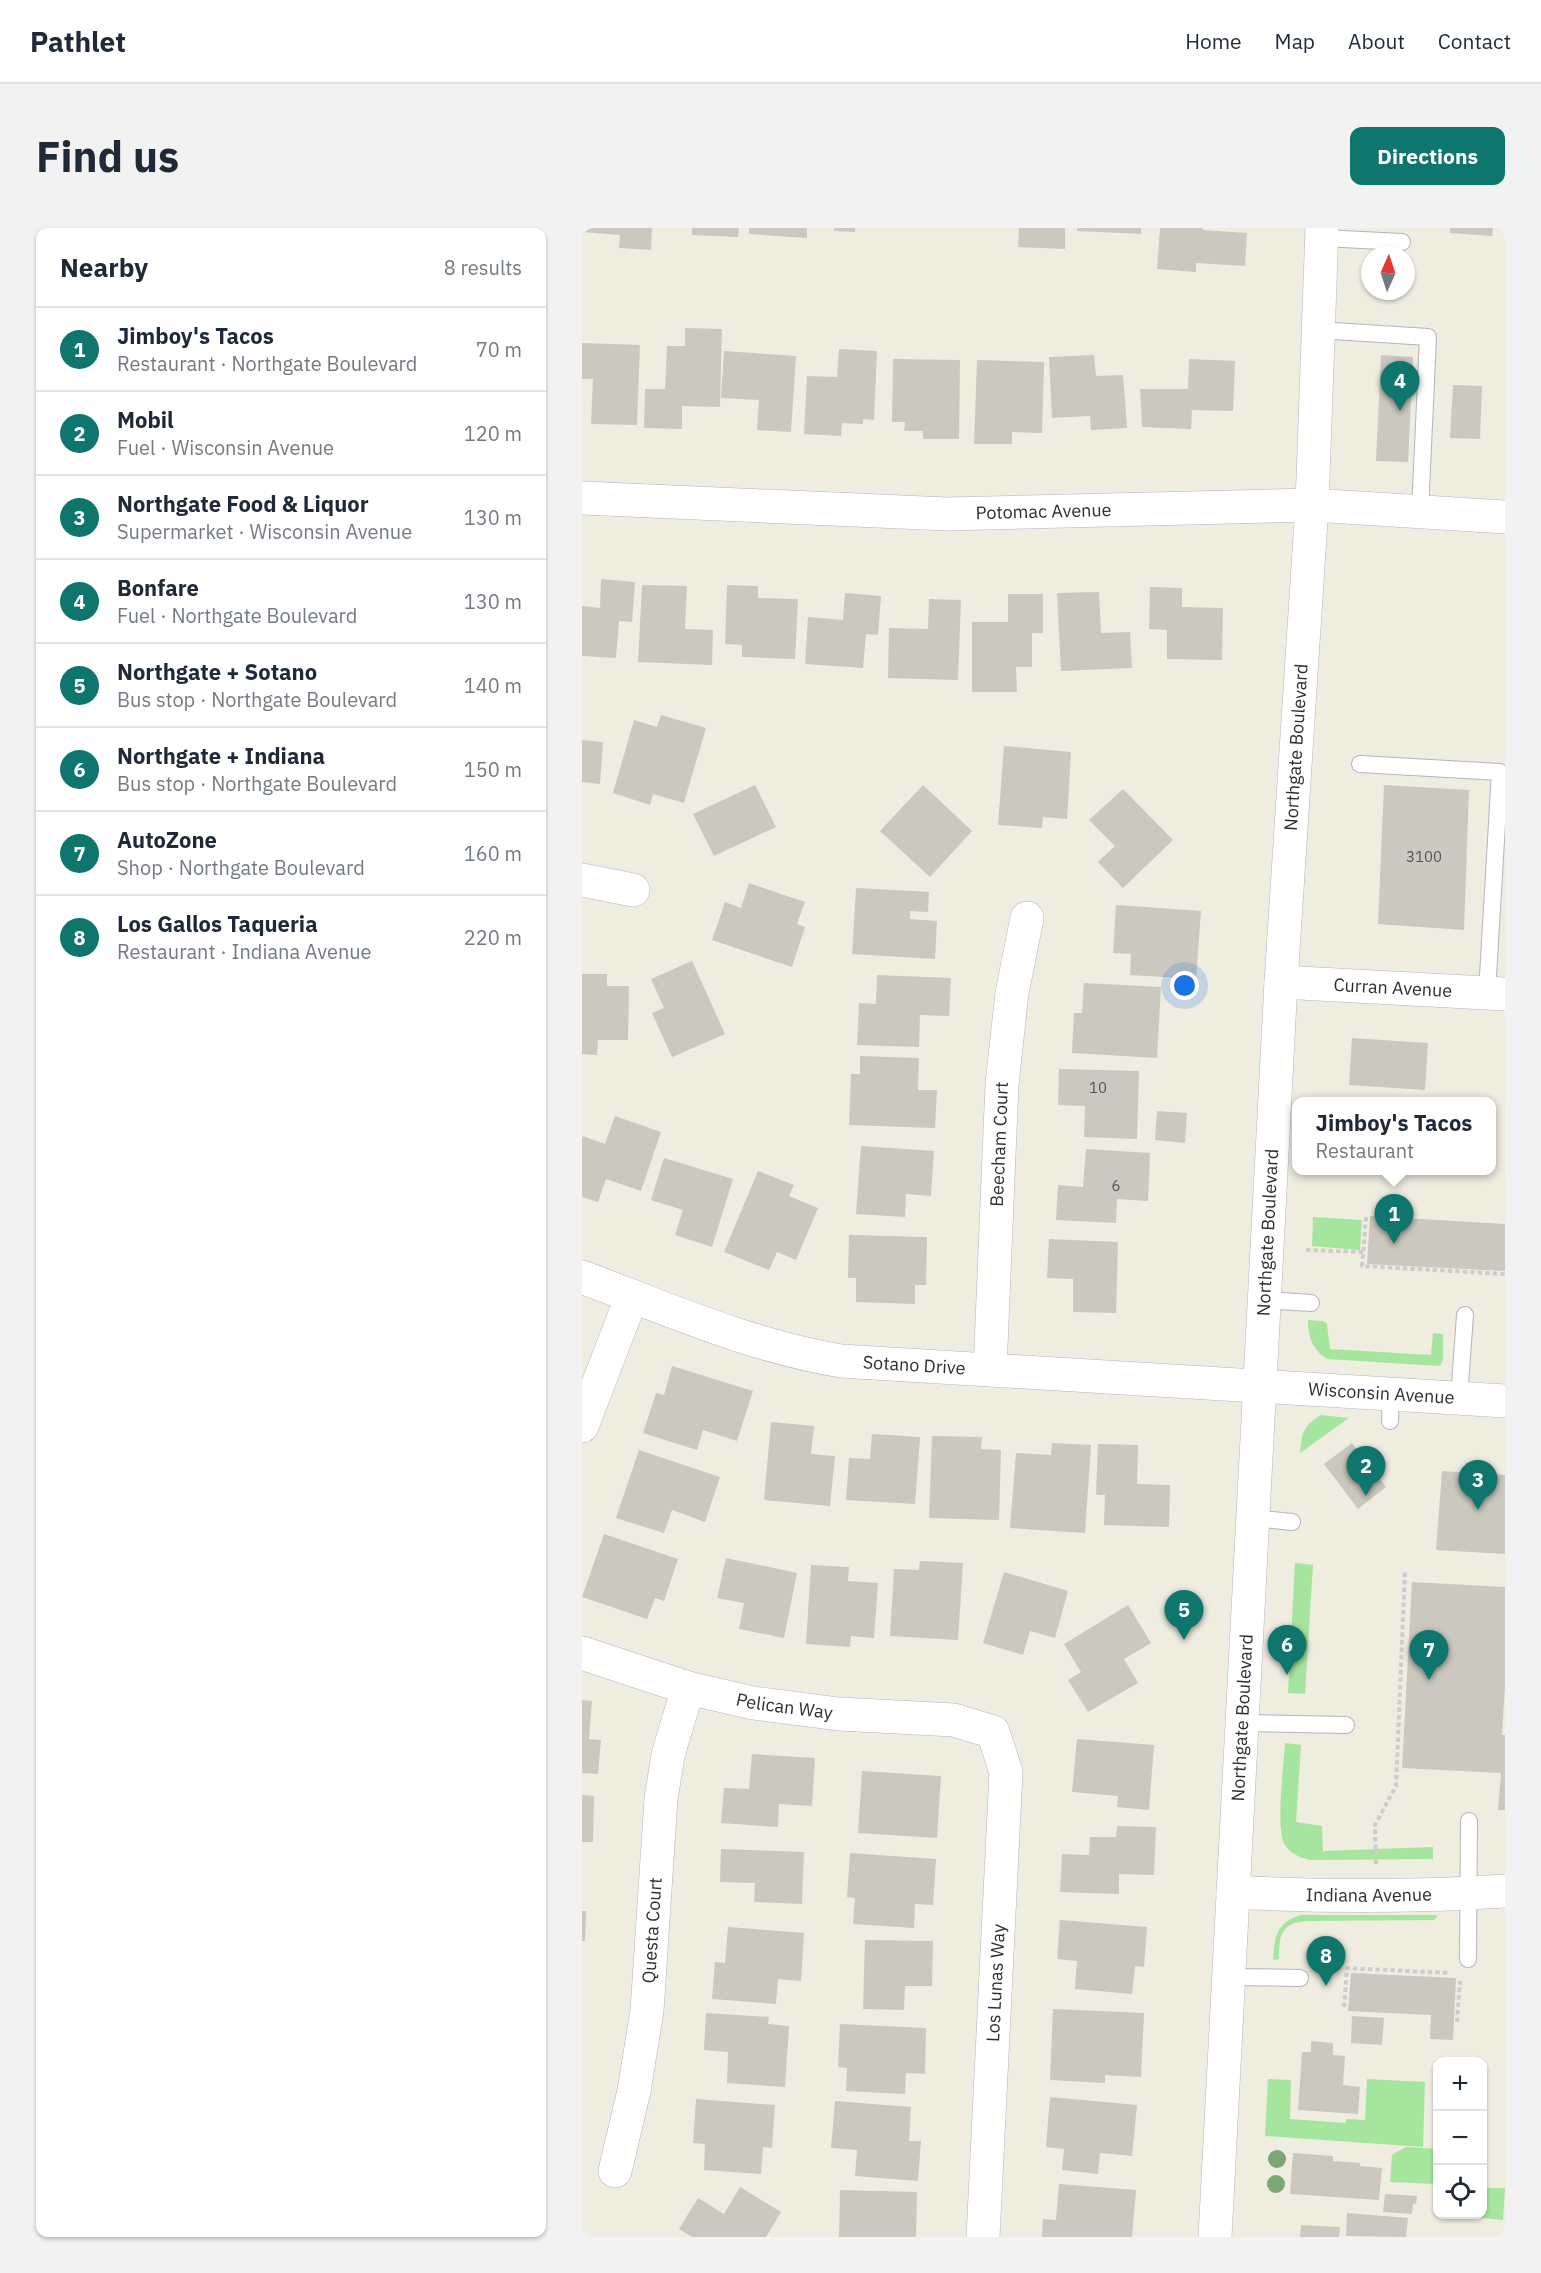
<!DOCTYPE html>
<meta charset="utf-8">
<style>
body{margin:0;font-family:"IBM Plex Sans",sans-serif;background:#f2f2f3;color:#1f2937}
.controls{position:absolute;right:18px;bottom:18px;display:grid;overflow:hidden;border-radius:12px;box-shadow:0 2px 4px #0004}
.controls button{width:54px;height:54px;display:grid;place-items:center;padding:0;border:0;border-bottom:2px solid #e0e1e3;background:#fff;color:#1f2937;font:30px sans-serif}
.compass{position:absolute;left:779px;top:18px;width:54px;height:54px;border-radius:50%;background:#fff;box-shadow:0 2px 4px #0004;rotate:3deg}
.you{position:absolute;left:603px;top:758px;width:21px;height:21px;margin:-15px;border:4px solid #fff;border-radius:50%;background:#1a73e8;box-shadow:0 0 0 9px #1a73e833}
.badge{display:grid;place-items:center;width:39px;height:39px;border-radius:50%;background:#0f766e;color:#fff;font-size:20px;font-weight:700}
.pin{position:absolute;translate:-50% -50px;filter:drop-shadow(0 2px 3px #0008)}
.pin::after{content:'';position:absolute;top:32px;width:21px;height:18px;background:inherit;clip-path:polygon(0 0,100% 0,50% 100%)}
.popup{position:absolute;left:710px;top:869px;width:204px;height:78px;box-sizing:border-box;display:grid;place-content:center;border-radius:12px;background:#fff;filter:drop-shadow(0 2px 4px #0005);font-size:20px;white-space:nowrap;color:#747a83}
.popup b{font-size:22px;color:#1f2937}
.popup::after{content:'';position:absolute;left:50%;top:100%;margin-left:-12px;border:12px solid transparent;border-top-color:#fff}
.list{margin:0;padding:0;list-style:none}
h2{display:flex;justify-content:space-between;align-items:center;height:78px;margin:0;padding:0 24px;font-size:26px}
h2 small{font-size:20px;font-weight:400;color:#747a83}
.list li{display:grid;grid-template-columns:39px 1fr auto;gap:18px;align-items:center;box-sizing:border-box;height:84px;padding:0 24px;border-top:2px solid #e0e1e3}
.list b{display:block;font-size:22px;white-space:nowrap}
.list p{margin:0;font-size:20px;white-space:nowrap;color:#747a83}
.list em{font-size:20px;font-style:normal;color:#747a83}
.icon{flex:none;width:33px;height:33px;fill:none;stroke:currentColor;stroke-width:2;stroke-linecap:round;stroke-linejoin:round}
.map{position:relative;flex:none;width:923px;height:2009px;overflow:hidden;border-radius:12px}
header{display:flex;align-items:center;gap:36px;box-sizing:border-box;height:84px;padding:0 30px;background:#fff;border-bottom:2px solid #e0e1e3}
header strong{font-size:28px}
nav{display:flex;gap:33px;margin-inline-start:auto;font-size:21px}
.intro{display:flex;align-items:center;justify-content:space-between;box-sizing:border-box;height:144px;padding:0 36px}
h1{margin:0;font-size:42px}
.button{padding:15px 27px;border-radius:12px;background:#0f766e;color:#fff;font-size:21px;font-weight:700}
main{display:flex;gap:36px;padding:0 36px}
aside{flex:1;background:#fff;border-radius:12px;box-shadow:0 2px 4px #0004}
.map>svg:first-child{display:block}
</style>
<header>
<strong>Pathlet</strong>
<nav><a>Home</a><a>Map</a><a>About</a><a>Contact</a></nav>
</header>
<div class="intro"><h1>Find us</h1><a class="button">Directions</a></div>
<main>
<aside>
<h2>Nearby<small>8 results</small></h2>
<ul class="list">
<li><span class="badge">1</span><div><b>Jimboy's Tacos</b><p>Restaurant · Northgate Boulevard</p></div><em>70 m</em></li>
<li><span class="badge">2</span><div><b>Mobil</b><p>Fuel · Wisconsin Avenue</p></div><em>120 m</em></li>
<li><span class="badge">3</span><div><b>Northgate Food &amp; Liquor</b><p>Supermarket · Wisconsin Avenue</p></div><em>130 m</em></li>
<li><span class="badge">4</span><div><b>Bonfare</b><p>Fuel · Northgate Boulevard</p></div><em>130 m</em></li>
<li><span class="badge">5</span><div><b>Northgate + Sotano</b><p>Bus stop · Northgate Boulevard</p></div><em>140 m</em></li>
<li><span class="badge">6</span><div><b>Northgate + Indiana</b><p>Bus stop · Northgate Boulevard</p></div><em>150 m</em></li>
<li><span class="badge">7</span><div><b>AutoZone</b><p>Shop · Northgate Boulevard</p></div><em>160 m</em></li>
<li><span class="badge">8</span><div><b>Los Gallos Taqueria</b><p>Restaurant · Indiana Avenue</p></div><em>220 m</em></li>
</ul>
</aside>
<div class="map">
<svg width="923" height="2009" viewBox="0 0 923 2009">
<rect width="100%" height="100%" fill="#efece0"/>
<!-- green -->
<g fill="#a6e59d">
<polygon points="731,989 780,992 778,1022 730,1018"/>
<path d="M726 1092 741 1093 745 1096 748 1121 849 1127 851 1105 861 1106V1132L858 1138 745 1131C730 1121 726 1109 726 1092Z"/>
<path d="M739 1187 767 1190 718 1225C720 1205 721 1198 739 1187Z"/>
<polygon points="713,1335 731,1337 723,1466 706,1465"/>
<path d="M703 1515 719 1517 714 1594 740 1598 741 1623 851 1619V1631L727 1632C717 1629 709 1626 703 1617 693 1602 702 1536 703 1515Z"/>
<path d="M719 1687H855V1689L852 1692 726 1693C699 1694 697 1707 697 1731L691 1732C693 1709 693 1695 719 1687Z"/>
<polygon points="686,1851 709,1852 708,1891 763,1895 765,1891 783,1892 785,1851 843,1854 841,1919 683,1908"/>
<polygon points="824,1919 855,1921 855,1956 808,1954 810,1927"/>
<polygon points="901,1960 923,1960 921,1992 891,1989 892,1987 900,1986"/>
</g>
<!-- building -->
<g fill="#cbc8bf">
<polygon points="0,0 70,0 69,22 37,20 38,7 0,4"/>
<polygon points="110,0 157,0 156,9 110,7"/>
<polygon points="167,0 225,0 225,10 167,6"/>
<polygon points="252,0 273,0 273,4 252,3"/>
<polygon points="437,0 483,0 483,21 436,19"/>
<polygon points="495,0 559,0 559,6 495,3"/>
<polygon points="578,0 621,0 621,2 665,5 663,38 614,35 614,44 575,41"/>
<polygon points="868,0 911,0 910,8 868,5"/>
<polygon points="103,100 140,101 138,179 100,178 100,201 62,200 63,161 83,161 85,118 103,118"/>
<polygon points="0,115 58,117 55,197 9,196 11,151 0,151"/>
<polygon points="257,121 295,123 292,192 281,191 281,196 260,195 259,208 222,206 225,148 255,149"/>
<polygon points="142,123 214,128 209,204 175,202 177,172 139,170"/>
<polygon points="512,127 514,148 541,147 545,200 509,202 508,188 470,190 467,129"/>
<polygon points="799,127 831,129 826,234 794,233"/>
<polygon points="311,131 378,132 377,211 341,211 341,203 322,203 323,194 310,194"/>
<polygon points="607,131 653,133 651,183 610,182 609,201 560,199 558,161 606,161"/>
<polygon points="395,132 462,134 460,205 430,204 430,216 392,216"/>
<polygon points="871,157 900,158 898,211 868,210"/>
<polygon points="19,351 53,354 50,394 37,393 34,430 0,428 0,378 18,380"/>
<polygon points="60,357 105,358 103,401 131,402 130,437 56,434"/>
<polygon points="145,357 176,358 176,370 216,371 213,431 160,429 160,417 143,416"/>
<polygon points="568,359 600,360 600,379 641,380 640,432 585,431 585,402 567,401"/>
<polygon points="517,364 519,405 548,404 550,440 479,443 475,365"/>
<polygon points="263,365 299,368 296,407 284,406 281,440 223,436 226,389 261,392"/>
<polygon points="426,366 461,366 461,405 450,405 450,439 434,439 435,464 390,464 390,394 426,394"/>
<polygon points="347,371 379,372 376,452 306,450 307,400 346,401"/>
<polygon points="79,487 124,500 102,575 71,566 68,577 31,565 52,492 75,499"/>
<polygon points="0,512 21,514 18,556 0,554"/>
<polygon points="422,518 489,524 485,591 461,589 460,600 416,597"/>
<polygon points="173,557 194,599 132,628 111,586"/>
<polygon points="341,557 390,603 348,649 298,603"/>
<polygon points="802,557 887,562 882,702 796,696"/>
<polygon points="541,561 591,612 541,660 516,634 533,618 507,592"/>
<polygon points="167,655 223,674 215,696 223,699 210,739 130,712 143,674 159,680"/>
<polygon points="274,660 347,664 346,684 328,683 328,691 355,693 353,731 270,726"/>
<polygon points="534,677 619,683 614,751 548,747 549,726 531,725"/>
<polygon points="110,733 143,806 90,829 70,785 82,780 69,751"/>
<polygon points="0,746 25,746 25,758 47,758 46,812 16,812 15,827 0,826"/>
<polygon points="295,747 369,750 367,788 338,787 337,819 275,817 277,775 294,776"/>
<polygon points="502,755 579,759 575,830 490,825 492,785 500,785"/>
<polygon points="770,810 846,815 843,862 767,857"/>
<polygon points="278,828 337,830 336,862 355,862 353,900 267,897 269,846 278,846"/>
<polygon points="477,841 557,843 555,911 502,909 503,878 476,877"/>
<polygon points="575,883 605,885 603,915 573,912"/>
<polygon points="33,888 79,904 59,963 24,951 16,974 0,969 0,910 1,908 23,916"/>
<polygon points="279,918 352,923 349,968 324,966 323,989 274,986"/>
<polygon points="504,921 568,925 566,973 535,971 534,995 474,992 476,957 501,959"/>
<polygon points="82,930 151,951 130,1019 93,1007 101,982 69,972"/>
<polygon points="176,943 212,957 207,968 236,980 214,1032 195,1024 187,1042 142,1024"/>
<polygon points="788,988 923,996 923,1043 785,1036"/>
<polygon points="267,1007 345,1009 344,1057 333,1057 333,1076 274,1074 274,1050 266,1050"/>
<polygon points="467,1011 536,1014 534,1085 491,1084 491,1051 465,1050"/>
<polygon points="90,1138 171,1163 155,1213 121,1202 115,1222 61,1205 74,1165 82,1167"/>
<polygon points="189,1194 232,1198 229,1226 253,1228 248,1278 182,1272"/>
<polygon points="290,1206 338,1209 333,1276 264,1272 267,1230 288,1231"/>
<polygon points="350,1208 400,1209 399,1221 419,1222 417,1292 347,1290"/>
<polygon points="470,1215 509,1217 503,1305 428,1300 434,1225 469,1227"/>
<polygon points="770,1215 804,1259 776,1281 742,1236"/>
<polygon points="516,1216 556,1217 555,1256 588,1257 587,1299 522,1297 523,1267 514,1267"/>
<polygon points="57,1222 138,1249 123,1294 90,1282 82,1305 34,1290"/>
<polygon points="860,1243 923,1247 923,1326 854,1322"/>
<polygon points="22,1306 96,1331 82,1373 73,1370 65,1391 0,1369"/>
<polygon points="144,1330 215,1345 202,1410 157,1401 162,1375 135,1370"/>
<polygon points="338,1333 381,1335 376,1412 308,1408 312,1341 337,1342"/>
<polygon points="229,1337 267,1339 266,1353 296,1355 292,1410 269,1408 268,1419 224,1416"/>
<polygon points="422,1344 486,1363 473,1410 448,1403 441,1427 401,1415"/>
<polygon points="830,1354 923,1359 923,1458 920,1507 923,1507 923,1582 916,1582 919,1545 820,1540"/>
<polygon points="546,1377 569,1415 542,1431 556,1455 506,1484 486,1452 499,1444 482,1416"/>
<polygon points="0,1472 10,1473 7,1511 19,1512 16,1546 0,1545"/>
<polygon points="495,1511 572,1517 567,1582 535,1579 536,1568 490,1564"/>
<polygon points="170,1526 233,1530 230,1578 197,1576 196,1599 139,1595 142,1560 167,1561"/>
<polygon points="280,1543 359,1548 355,1610 276,1605"/>
<polygon points="0,1567 12,1568 11,1614 0,1614"/>
<polygon points="535,1598 574,1599 572,1647 537,1646 537,1666 478,1664 480,1626 507,1627 508,1609 534,1609"/>
<polygon points="139,1621 222,1624 220,1676 172,1674 173,1655 138,1654"/>
<polygon points="268,1625 354,1631 351,1677 333,1676 332,1700 271,1696 273,1670 265,1669"/>
<polygon points="0,1683 4,1683 3,1713 0,1713"/>
<polygon points="478,1692 565,1699 562,1739 553,1738 550,1766 493,1761 495,1733 475,1731"/>
<polygon points="146,1699 222,1705 219,1753 196,1751 194,1776 130,1771 133,1734 143,1735"/>
<polygon points="283,1712 351,1713 350,1758 323,1758 322,1782 281,1781"/>
<polygon points="769,1745 874,1750 871,1812 848,1811 849,1787 766,1783"/>
<polygon points="471,1781 562,1785 559,1849 523,1847 523,1855 468,1852"/>
<polygon points="124,1785 187,1789 186,1796 207,1798 203,1859 145,1855 146,1824 122,1822"/>
<polygon points="770,1788 802,1790 800,1817 769,1815"/>
<polygon points="258,1796 344,1800 343,1846 324,1845 323,1866 264,1863 265,1840 256,1839"/>
<polygon points="729,1813 751,1815 751,1827 763,1828 761,1857 778,1859 776,1886 716,1882 720,1824 729,1824"/>
<polygon points="468,1869 555,1877 550,1928 518,1925 516,1946 480,1942 482,1921 464,1919"/>
<polygon points="114,1871 193,1877 190,1920 181,1919 179,1946 122,1942 123,1916 111,1915"/>
<polygon points="253,1873 329,1879 327,1913 339,1913 336,1953 273,1948 275,1922 249,1920"/>
<polygon points="711,1925 751,1928 751,1933 778,1935 778,1938 800,1940 797,1972 708,1966"/>
<polygon points="477,1956 554,1962 550,2009 460,2009 461,1991 474,1992"/>
<polygon points="158,1959 199,1984 184,2009 110,2009 97,2001 116,1970 142,1986"/>
<polygon points="258,1962 335,1964 334,2009 257,2009"/>
<polygon points="803,1966 835,1968 834,1976 831,1976 830,1986 801,1984"/>
<polygon points="765,1985 826,1990 824,2009 764,2008"/>
<polygon points="719,1997 758,1999 757,2009 718,2009"/>
</g>
<g fill="none" stroke-linecap="round" stroke-linejoin="round">
<!-- lane casing -->
<g stroke="#b4b4c1" stroke-width="18">
<g id="lane">
<polyline points="740,10 820,14"/>
<polyline points="736,102 846,109 838,284"/>
<polyline points="778,536 918,544 905,765"/>
<polyline points="682,1072 729,1075"/>
<polyline points="877,1170 883,1087"/>
<polyline points="808,1193 809,1166"/>
<polyline points="671,1290 710,1294"/>
<polyline points="660,1495 764,1497"/>
<polyline points="886,1731 887,1593"/>
<polyline points="647,1749 718,1750"/>
</g>
</g>
<!-- street casing -->
<g stroke="#b4b4c1" stroke-width="34">
<g id="street">
<path id="s1" d="M0 270 365 286 730 277 923 289"/>
<polyline points="0,652 51,662"/>
<path id="s2" d="M699 754 923 766"/>
<path id="s3" d="M0 1049C85 1081 169 1118 259 1133L923 1173"/>
<path id="s4" d="M408 1142 420 856 430 765 445 690"/>
<polyline points="0,1198 50,1068"/>
<path id="s5" d="M0 1425 106 1460 171 1475 257 1486 372 1492 411 1504 424 1544 401 2009"/>
<path id="s6" d="M651 1664C742 1669 832 1669 923 1663"/>
<path id="s7" d="M33 1943 52 1863 65 1783 79 1571 86 1527 106 1460"/>
</g>
</g>
<!-- secondary casing -->
<g stroke="#b4b4c1" stroke-width="34">
<g id="secondary">
<path id="s8" d="M633 2009 699 754 730 277 740 0"/>
</g>
</g>
<!-- path -->
<g stroke="#cdcdcd" stroke-width="4" stroke-dasharray="4.5 3" stroke-linecap="butt">
<polyline points="784,989 780,1038 923,1046"/>
<polyline points="724,1022 781,1024"/>
<polyline points="794,1636 793,1597 814,1558 823,1343"/>
<polyline points="762,1779 765,1740 866,1745"/>
<polyline points="875,1794 878,1753"/>
</g>
<!-- lane -->
<use href="#lane" stroke="#fff" stroke-width="16"/>
<!-- street -->
<use href="#street" stroke="#fff" stroke-width="33"/>
<!-- secondary -->
<use href="#secondary" stroke="#fff" stroke-width="33"/>
</g>
<!-- trees -->
<g fill="#7aa774">
<circle cx="695" cy="1931" r="9"/>
<circle cx="694" cy="1956" r="9"/>
</g>
<g text-anchor="middle" stroke-width="4.5" stroke-linejoin="round" paint-order="stroke">
<!-- number labels -->
<g font-size="15" fill="#555452">
<text x="842" y="634">3100</text>
<text x="516" y="865">10</text>
<text x="534" y="963">6</text>
</g>
<!-- street labels -->
<g font-size="18" fill="#2e2e2e" stroke="#fff">
<text dy="6" stroke="none"><textPath href="#s1" startOffset="462">Potomac Avenue</textPath></text>
<text dy="6" stroke="none"><textPath href="#s8" startOffset="1492">Northgate Boulevard</textPath></text>
<text dy="6" stroke="none"><textPath href="#s2" startOffset="112">Curran Avenue</textPath></text>
<text dy="6" stroke="none"><textPath href="#s4" startOffset="226">Beecham Court</textPath></text>
<text dy="6" stroke="none"><textPath href="#s8" startOffset="1006">Northgate Boulevard</textPath></text>
<text dy="6" stroke="none"><textPath href="#s3" startOffset="346">Sotano Drive</textPath></text>
<text dy="6" stroke="none"><textPath href="#s3" startOffset="814">Wisconsin Avenue</textPath></text>
<text dy="6" stroke="none"><textPath href="#s5" startOffset="210">Pelican Way</textPath></text>
<text dy="6" stroke="none"><textPath href="#s8" startOffset="520">Northgate Boulevard</textPath></text>
<text dy="6" stroke="none"><textPath href="#s6" startOffset="136">Indiana Avenue</textPath></text>
<text dy="6" stroke="none"><textPath href="#s7" startOffset="244">Questa Court</textPath></text>
<text transform="translate(414 1755) rotate(-87)" y="6">Los Lunas Way</text>
</g>
</g>
</svg>
<div class="controls">
<button>+</button>
<button>−</button>
<button><svg class="icon" aria-label="locate" viewBox="0 0 24 24"><circle cx="12" cy="12" r="6"/><path d="M12 2v4M12 18v4M2 12h4M18 12h4"/></svg></button>
</div>
<svg class="compass" viewBox="-18 -18 36 36"><path d="M0-13l5 13h-10z" fill="#e53935"/><path d="M0 13l5-13h-10z" fill="#747a83"/></svg>
<div class="you"></div>
<div class="pin badge" style="left:812px;top:1016px">1</div>
<div class="popup"><b>Jimboy's Tacos</b>Restaurant</div>
<div class="pin badge" style="left:784px;top:1268px">2</div>
<div class="pin badge" style="left:896px;top:1282px">3</div>
<div class="pin badge" style="left:818px;top:183px">4</div>
<div class="pin badge" style="left:602px;top:1412px">5</div>
<div class="pin badge" style="left:705px;top:1447px">6</div>
<div class="pin badge" style="left:847px;top:1452px">7</div>
<div class="pin badge" style="left:744px;top:1758px">8</div>
</div>
</main>
